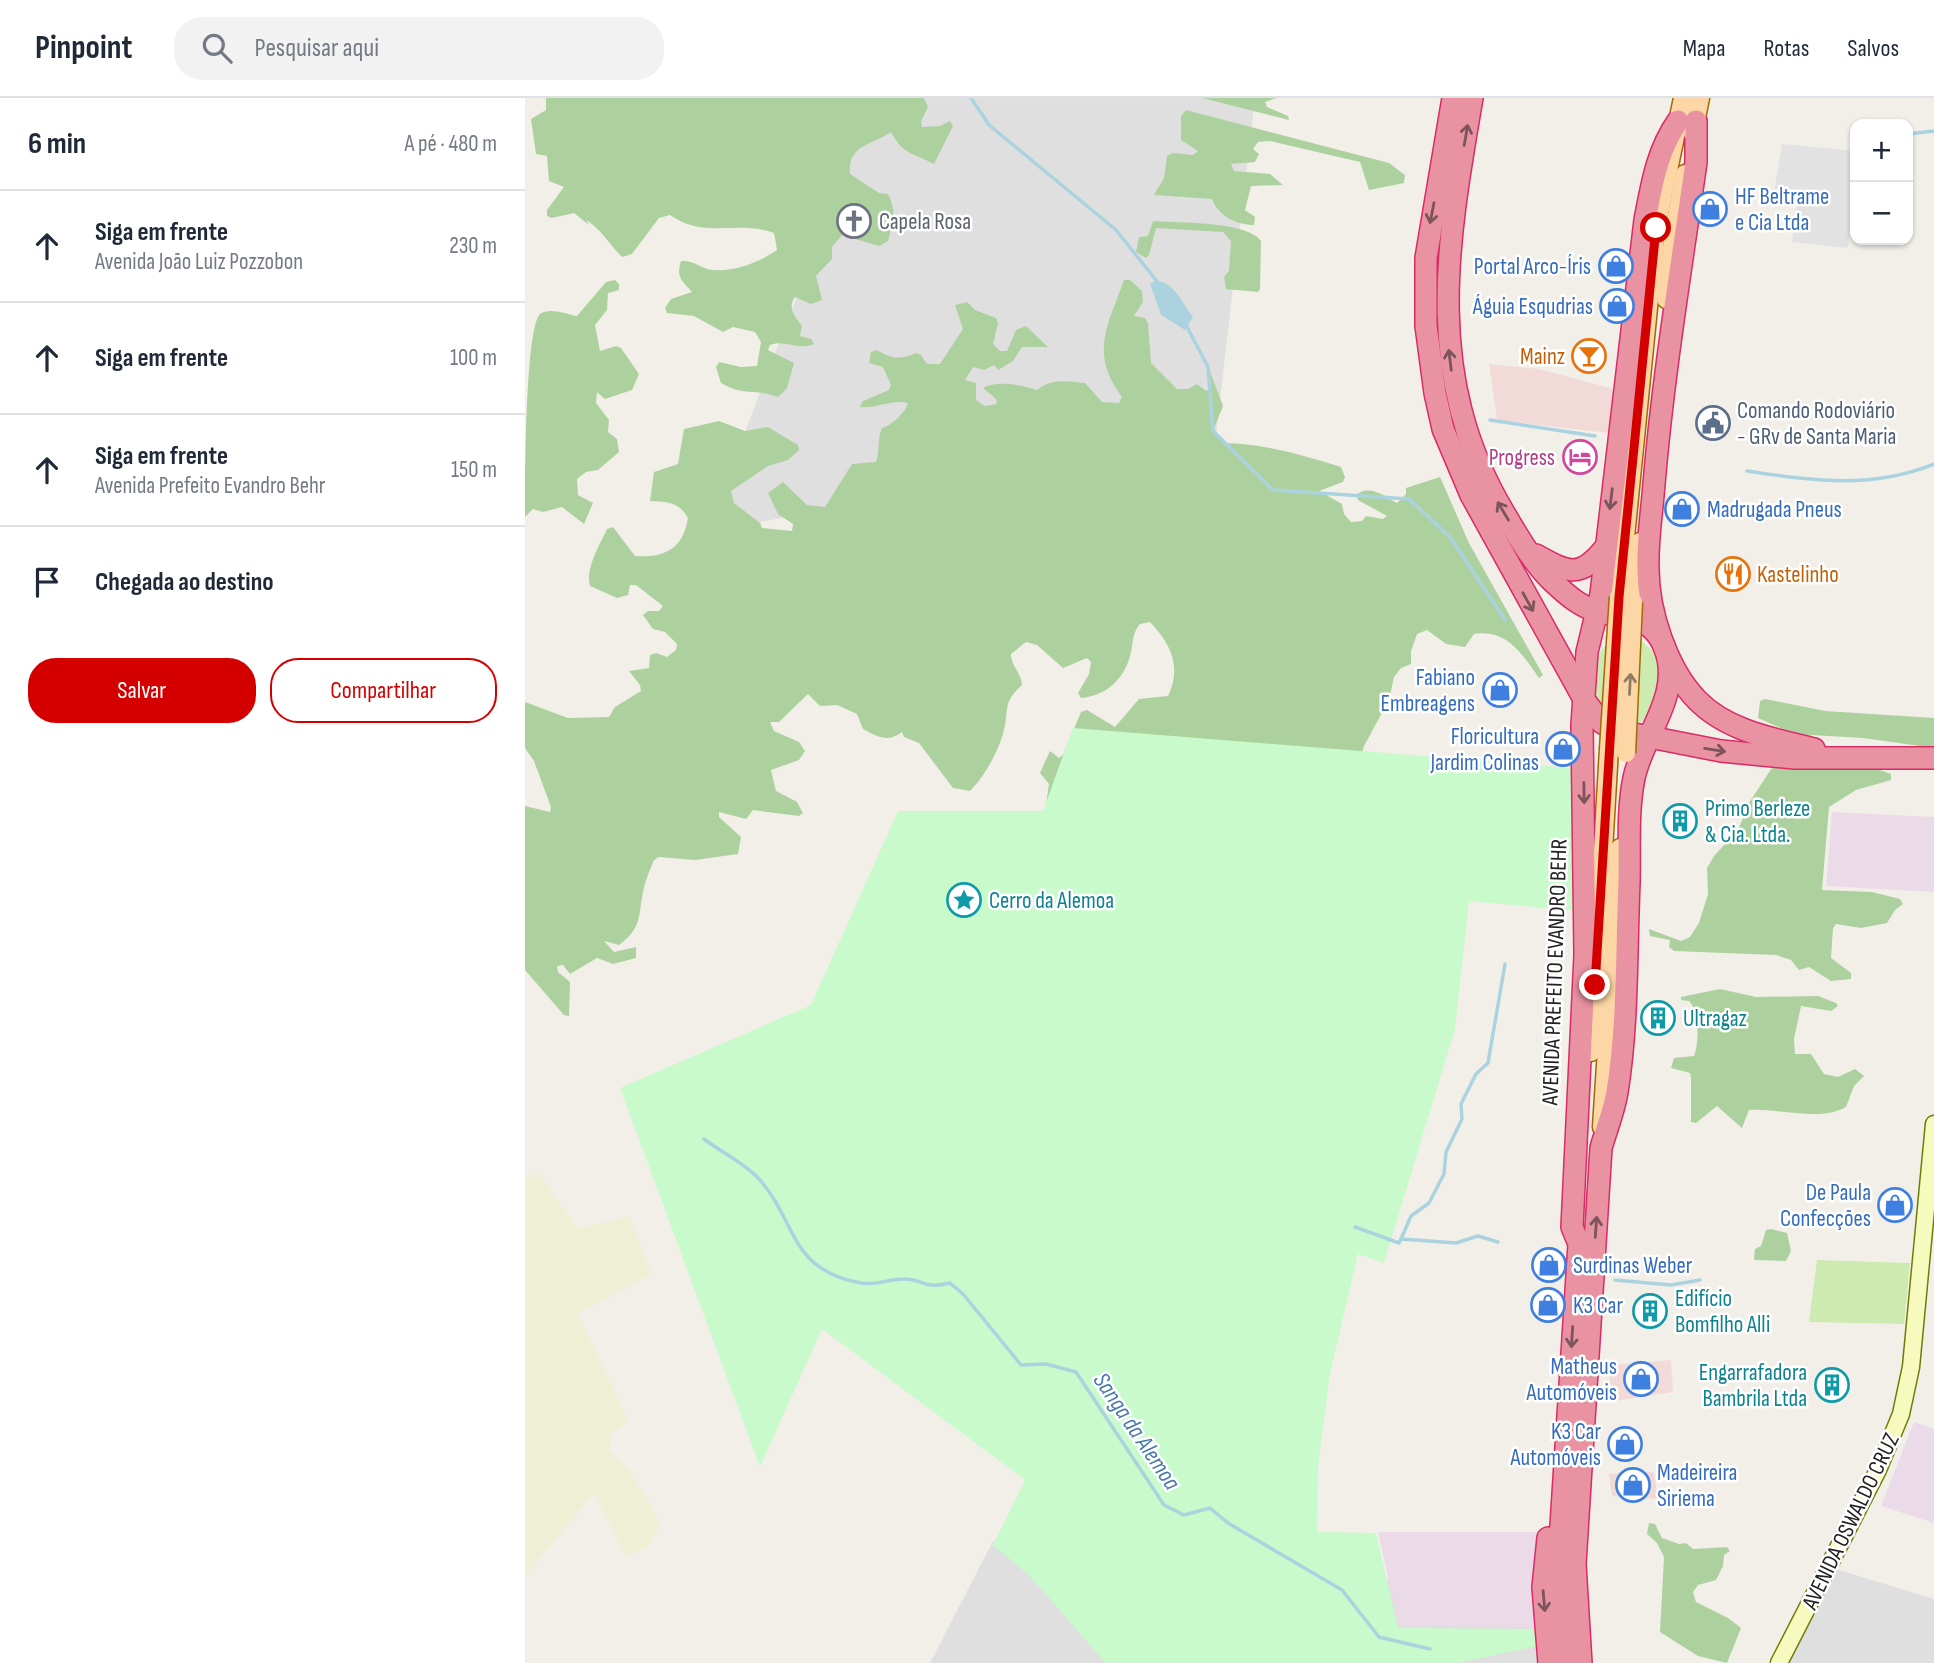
<!DOCTYPE html>
<html lang="pt">
<meta charset="utf-8">
<style>
body{margin:0;font-family:"Sofia Sans Condensed",sans-serif;background:#f2f2f3;color:#1f2937}
.controls{position:absolute;right:21px;top:21px;display:grid;overflow:hidden;border-radius:14px;box-shadow:0 2px 5px #0004}
.controls button{width:63px;height:63px;display:grid;place-items:center;padding:0;border:0;border-bottom:2px solid #e0e1e3;background:#fff;color:#1f2937;font:35px sans-serif}
.stop{position:absolute;width:21px;height:21px;margin:-16px;border:5px solid #d40000;border-radius:50%;background:#fff}
.stop.end{background:#d40000;border-color:#fff;box-shadow:0 2px 7px #0008}
.list{margin:0;padding:0;list-style:none}
h2{display:flex;justify-content:space-between;align-items:center;height:91px;margin:0;padding:0 28px;font-size:30px}
h2 small{font-size:23px;font-weight:400;color:#747a83}
.list li{display:grid;grid-template-columns:46px 1fr auto;gap:21px;align-items:center;box-sizing:border-box;height:112px;padding:0 28px;border-top:2px solid #e0e1e3}
.list b{display:block;font-size:26px;white-space:nowrap}
.list p{margin:0;font-size:23px;white-space:nowrap;color:#747a83}
.list em{font-size:23px;font-style:normal;color:#747a83}
.actions{display:flex;gap:14px;padding:21px 28px}
.actions a{flex:1;padding:16px 0;border:2px solid #d40000;border-radius:28px;text-align:center;font-size:24px;color:#d40000}
.actions .main{background:#d40000;color:#fff}
.icon{flex:none;width:38px;height:38px;fill:none;stroke:currentColor;stroke-width:2;stroke-linecap:round;stroke-linejoin:round}
.map{position:relative;flex:none;width:1409px;height:1565px;overflow:hidden}
header{display:flex;align-items:center;gap:42px;box-sizing:border-box;height:98px;padding:0 35px;background:#fff;border-bottom:2px solid #e0e1e3}
header strong{font-size:33px}
nav{display:flex;gap:38px;margin-inline-start:auto;font-size:24px}
.search{width:490px;height:63px;background:#f2f2f3;display:flex;align-items:center;gap:18px;box-sizing:border-box;padding:0 24px;border-radius:28px;color:#747a83;font-size:26px}
main{display:flex}
aside{flex:1;background:#fff}
.map>svg:first-child{display:block}
</style>
<header>
<strong>Pinpoint</strong>
<div class="search"><svg class="icon" aria-label="search" viewBox="0 0 24 24"><circle cx="10" cy="10" r="6"/><path d="M15 15l6 6"/></svg>Pesquisar aqui</div>
<nav><a>Mapa</a><a>Rotas</a><a>Salvos</a></nav>
</header>
<main>
<aside>
<h2>6 min<small>A pé · 480 m</small></h2>
<ul class="list">
<li><svg class="icon" aria-label="ahead" viewBox="0 0 24 24"><path d="M12 20V5M6 11l6-6 6 6"/></svg><div><b>Siga em frente</b><p>Avenida João Luiz Pozzobon</p></div><em>230 m</em></li>
<li><svg class="icon" aria-label="ahead" viewBox="0 0 24 24"><path d="M12 20V5M6 11l6-6 6 6"/></svg><div><b>Siga em frente</b></div><em>100 m</em></li>
<li><svg class="icon" aria-label="ahead" viewBox="0 0 24 24"><path d="M12 20V5M6 11l6-6 6 6"/></svg><div><b>Siga em frente</b><p>Avenida Prefeito Evandro Behr</p></div><em>150 m</em></li>
<li><svg class="icon" aria-label="arrive" viewBox="0 0 24 24"><path d="M6 21V4h12l-3 4 3 4H6"/></svg><div><b>Chegada ao destino</b></div></li>
</ul>
<div class="actions"><a class="main">Salvar</a><a>Compartilhar</a></div>
</aside>
<div class="map">
<svg width="1409" height="1565" viewBox="0 0 1409 1565">
<rect width="100%" height="100%" fill="#f2efe9"/>
<!-- residential -->
<g fill="#e0dfdf">
<polygon points="348,0 730,0 690,345 182,433"/>
<polygon points="468,1443 875,1482 1009,1489 1050,1565 405,1565"/>
<polygon points="1304,1469 1409,1501 1409,1565 1254,1565"/>
</g>
<!-- commercial -->
<g fill="#f2dad9">
<polygon points="964,266 1014,271 1089,291 1084,335 972,322"/>
<polygon points="1146,1262 1148,1294 1084,1304 1085,1267"/>
<polygon points="1129,1374 1133,1401 1087,1398 1084,1376"/>
</g>
<!-- industrial -->
<g fill="#ebdbe8">
<polygon points="1307,714 1409,719 1409,794 1301,788"/>
<polygon points="1389,1324 1409,1331 1409,1425 1356,1408"/>
<polygon points="853,1434 1012,1434 1009,1529 874,1528"/>
</g>
<!-- farmland -->
<polygon fill="#eef0d5" points="14,1075 53,1131 104,1118 127,1176 53,1216 104,1323 85,1337 85,1352 106,1375 136,1426 120,1451 101,1458 69,1395 0,1478 0,1081"/>
<!-- grass -->
<g fill="#cdebb0">
<path d="M1091 540H1114L1132 558 1134 589 1122 621 1107 627 1074 610C1067 585 1065 552 1091 540Z"/>
<polygon points="1292,1162 1385,1165 1379,1226 1284,1224"/>
</g>
<!-- forest -->
<g fill="#add19e">
<path d="M21 0H399L403 9 396 23 397 29 415 28 425 23 428 28 409 66C387 54 379 58 366 34 347 47 322 47 325 76L354 95 363 96C372 113 368 125 363 143L354 148 317 137 307 149V161L291 178 297 202 286 206 270 199C262 210 270 219 277 228L275 238 286 241 289 246C273 253 260 241 245 247L243 252 269 265 262 290 253 299C230 290 220 299 196 285L191 269 194 264 216 269 232 268 236 244 230 234 208 229 198 234 169 218 142 215 140 210 146 201 167 194C156 182 151 179 156 163 170 162 176 171 188 172 210 174 234 164 252 152L249 135C212 121 180 142 145 117L134 120 107 156 97 159C84 146 77 132 61 122L64 127 49 115 27 120 22 118V112L39 89 24 83 22 58 11 56 6 21 21 12Z"/>
<polygon points="677,0 752,0 740,4 742,9 763,18 764,22"/>
<path d="M661 12 864 65 880 77 879 85 844 92 835 64 745 43 733 44 728 51 734 56 730 64 706 66 709 73 745 76 758 87 726 88 720 112 730 119 729 127C712 127 693 118 687 101L629 97 639 80 642 58 648 55 668 57 673 53 656 42V18Z"/>
<path d="M628 123C653 125 723 123 736 143L735 191 733 194 701 191 699 179 704 173 706 143 698 134 631 130 624 157 621 160 611 154 614 139 623 138Z"/>
<path d="M90 182 94 186V192L83 195 82 212 70 227 75 253 91 248 96 250 114 276 107 292 80 301 72 294 71 305 84 322 83 334 92 341 94 354 73 372 61 374 52 381 53 397 68 405 59 426 37 409 18 414 8 411 0 419C0 386 0 231 15 216 25 209 41 216 52 218L81 184Z"/>
<path d="M599 182H605L617 193 618 204 609 218 620 220 623 225 626 265 652 291H663L672 286 681 293 686 290 684 271 698 308 688 333 700 345C740 346 778 357 816 369L820 379 818 384 794 393 817 406 819 416 826 424 837 423 841 418 858 421 862 418 833 402 831 397C845 386 859 398 872 405L881 396V390L915 379 944 445 1018 577 1014 580C997 556 982 531 949 536L940 549 921 546 902 532 892 536 886 553V566L876 570 869 579 864 602 839 648 834 667 520 714 524 686 515 675 525 653 534 660 538 657 556 614 562 612 590 629 614 601 643 598C657 569 646 546 625 524L615 526C606 537 609 545 605 558 599 581 581 598 556 600L553 595 564 576 566 564 562 560 538 570 512 547 501 544 486 556C486 568 496 574 497 587 476 606 485 612 478 636 472 656 459 679 445 693L428 690 394 645 379 639 377 634C363 645 353 639 338 631L332 616 312 607 295 608 283 596 254 624H245L249 633 274 644 280 653 274 662 246 672 251 693 272 704 278 715 274 718 228 712 221 721 194 714V719L216 739 213 756 170 762 134 759 129 762C125 772 120 783 118 794 113 819 117 830 94 847L79 843 89 854 111 849V860L88 866 72 860 45 876 38 867 32 868 33 874 45 884 44 918 39 917 0 872V708L25 714 26 709 9 663 0 650V604L43 620 84 619 90 609 116 593 115 587 104 573 124 570 125 557 131 555 142 559 151 552 152 546 140 534 128 531 118 517 123 513H134L138 508 111 487H105L103 497 92 500 65 488C60 471 75 446 82 431L88 429 110 458C140 460 158 451 163 420 154 404 143 404 125 403L129 374 153 366 159 331 194 323 220 333 243 329 273 347 274 352 263 362 243 368 206 393 209 405 235 425 237 430 267 433 268 426 253 416 243 395 258 384 282 407 300 409 327 366 351 364C355 352 352 342 357 330 366 328 381 314 383 305 366 301 352 311 335 309L338 303 364 292 366 287 358 269 344 265 346 254 352 252C367 261 374 262 391 255L396 257 402 266H415L438 231 430 207 442 204 450 212 471 220 473 225 468 246 475 253H482L491 232 501 228 523 249H497L488 263 473 272 469 267 459 272 448 269 440 282 451 285V302L460 308 472 306 471 301 458 290C471 282 498 287 512 292 526 280 542 283 560 285L577 304 594 305 597 299C564 256 583 227 599 182Z"/>
<polygon points="1240,601 1300,613 1409,620 1409,650 1338,640 1269,636 1233,620 1235,603"/>
<path d="M1260 666C1293 667 1336 662 1366 676V682L1331 692 1304 709 1297 792 1347 794 1375 801 1378 806 1370 812 1362 825 1336 830 1311 826 1308 830 1306 860 1326 875V881L1306 883 1284 869 1274 872 1266 862 1251 857 1149 853 1144 849 1145 842 1125 838 1124 831 1156 843 1165 839 1174 825 1183 796 1182 770 1189 758 1213 732 1224 705 1246 671Z"/>
<path d="M1195 891 1231 899 1293 898 1311 905 1313 908 1306 913 1276 908 1269 941 1270 956H1286L1299 976 1313 979 1330 971 1339 978 1329 988 1321 1009C1295 1024 1255 1010 1224 1012L1217 1030 1192 1008 1171 1025 1166 1024V979L1165 975 1146 970 1149 960 1169 958C1174 945 1175 914 1164 903L1156 902V899Z"/>
<polygon points="1246,1131 1262,1135 1266,1153 1261,1163 1229,1162 1230,1151 1236,1148 1241,1132"/>
<polygon points="1124,1425 1130,1426 1137,1440 1154,1446 1161,1445 1168,1451 1202,1449 1205,1453 1199,1457 1198,1468 1191,1482 1173,1487 1168,1494 1171,1504 1203,1520 1216,1530 1202,1565 1173,1558 1135,1534 1139,1459 1132,1445 1122,1436"/>
</g>
<!-- park -->
<polygon fill="#c8facc" points="548,630 1048,670 1052,813 944,803 930,931 859,1165 833,1156 805,1276 793,1368 792,1434 851,1435 873,1530 1008,1531 1012,1548 933,1565 581,1565 503,1476 468,1447 500,1382 297,1231 235,1369 95,990 286,907 373,713 518,713"/>
<!-- parking -->
<polygon fill="#e2e2e2" points="1257,46 1330,53 1330,94 1323,150 1267,144 1273,98 1249,95"/>
<!-- water -->
<path fill="#aad3df" d="M630 183C648 182 658 206 668 219L660 232 636 217 625 186Z"/>
<g fill="none" stroke-linecap="round" stroke-linejoin="round">
<!-- stream -->
<g stroke="#aad3df" stroke-width="3.5">
<polyline points="446,0 464,27 591,132 635,187"/>
<polyline points="1383,36 1409,33"/>
<polyline points="660,225 683,269 688,333 748,392 884,401 925,439 980,522"/>
<polyline points="965,322 1070,338"/>
<path d="M1222 373C1286 383 1347 391 1409 366"/>
<path d="M179 1041C196 1054 221 1066 235 1082 273 1126 264 1172 336 1185 350 1188 364 1181 378 1181 398 1180 397 1192 425 1185L438 1196 496 1267 521 1266 551 1274 639 1407 659 1417 685 1410 703 1425 817 1492 854 1539 905 1551"/>
<polyline points="830,1129 874,1145 876,1141 931,1145 953,1138 973,1144"/>
<polyline points="876,1141 886,1118 904,1105 919,1076 921,1054 937,1021 936,1006 951,976 963,965 980,866"/>
<polyline points="1090,1182 1146,1187 1175,1182"/>
</g>
<!-- secondary casing -->
<g stroke="#707d05" stroke-width="19">
<polyline id="secondary" points="1254,1565 1353,1372 1376,1316 1386,1269 1409,1026"/>
</g>
<!-- primary casing -->
<g stroke="#a06b00" stroke-width="21">
<g id="primary">
<polyline points="1168,35 1175,0"/>
<polyline points="1141,201 1149,133 1160,76"/>
<polyline points="1094,499 1131,130 1158,0"/>
<polyline points="1108,504 1115,444"/>
<polyline points="1066,954 1084,651"/>
<polyline points="1077,1029 1095,750"/>
</g>
</g>
<!-- highway casing -->
<g stroke="#dc2a67" stroke-width="24">
<g id="highway">
<polyline points="928,0 901,160 901,228 910,295 918,331 946,397 1060,603 1076,624 1089,632 1196,653 1270,660 1409,660"/>
<path d="M947 0C922 145 898 278 978 413 992 437 1008 465 1028 484 1041 496 1054 508 1071 513 1100 521 1125 516 1139 548 1159 596 1118 636 1109 680 1102 714 1105 751 1104 785 1101 854 1103 926 1092 994 1089 1013 1081 1032 1076 1050L1050 1466 1056 1565"/>
<path d="M1171 23V64C1156 171 1138 278 1129 386 1127 414 1122 442 1123 470 1123 514 1142 571 1172 602 1202 633 1249 641 1289 651"/>
<path d="M1011 457C1043 475 1055 481 1080 450"/>
<polyline points="1023,1440 1018,1489 1024,1565"/>
<path d="M1042 1565 1035 1507V1443L1054 1146 1047 1129 1060 857 1057 627 1062 554 1076 496 1120 122C1127 86 1132 53 1153 23"/>
</g>
</g>
<!-- secondary -->
<use href="#secondary" stroke="#f7fabf" stroke-width="16"/>
<!-- primary -->
<use href="#primary" stroke="#fcd6a4" stroke-width="18"/>
<!-- highway -->
<use href="#highway" stroke="#e892a2" stroke-width="21"/>
<!-- primary-bridge casing -->
<g stroke="#a06b00" stroke-width="21" stroke-linecap="butt">
<g id="primary-bridge">
<polyline points="1084,651 1094,499"/>
<polyline points="1101,655 1108,504"/>
</g>
</g>
<!-- primary-bridge -->
<use href="#primary-bridge" stroke="#fcd6a4" stroke-width="18"/>
</g>
<!-- one-way arrows -->
<defs><path id="oneway-shaft" d="M-6 0H5M1.5-3L5.5 0L1.5 3" fill="none" stroke-width="1.6" stroke-linecap="round" stroke-linejoin="round" transform="scale(1.75)"/></defs>
<g stroke="#7b545c">
<use href="#oneway-shaft" transform="translate(941 37) rotate(-80)"/>
<use href="#oneway-shaft" transform="translate(907 115) rotate(101)"/>
<use href="#oneway-shaft" transform="translate(925 262) rotate(-97)"/>
<use href="#oneway-shaft" transform="translate(1086 401) rotate(97)"/>
<use href="#oneway-shaft" transform="translate(978 413) rotate(-121)"/>
<use href="#oneway-shaft" transform="translate(1003 504) rotate(61)"/>
<use href="#oneway-shaft" transform="translate(1190 652) rotate(9)"/>
<use href="#oneway-shaft" transform="translate(1059 695) rotate(89)"/>
<use href="#oneway-shaft" transform="translate(1071 1129) rotate(-86)"/>
<use href="#oneway-shaft" transform="translate(1047 1239) rotate(94)"/>
<use href="#oneway-shaft" transform="translate(1019 1503) rotate(85)"/>
</g>
<use stroke="#8f7c63" href="#oneway-shaft" transform="translate(1105 586) rotate(-87)"/>
<g fill="none" stroke-linecap="round" stroke-linejoin="round">
<!-- route -->
<polyline stroke="#d40000" stroke-width="9" points="1070,887 1094,499 1131,130"/>
</g>
<!-- icons -->
<defs>
<g id="shop-ring" transform="scale(1.75)"><circle r="9.5" fill="#fff" stroke="#3f7fe0" stroke-width="1.5"/><path d="M-5-2.5h2.3a2.7 3.5 0 0 1 5.4 0H5L5.5 6h-11ZM-1.5-2.5h3a1.5 2.3 0 0 0-3 0Z" fill="#3f7fe0"/></g>
<g id="church-ring" transform="scale(1.75)"><circle r="9.5" fill="#fff" stroke="#6b7280" stroke-width="1.5"/><path d="M-1.2-6h2.4v3.5h3.3v2.4h-3.3V6h-2.4V-.1h-3.3v-2.4h3.3Z" fill="#6b7280"/></g>
<g id="bar-ring" transform="scale(1.75)"><circle r="9.5" fill="#fff" stroke="#e8710a" stroke-width="1.5"/><path d="M-6-5H6L.8 .8V4.5H3.5V6h-7V4.5H-.8V.8Z" fill="#e8710a"/></g>
<g id="civic-ring" transform="scale(1.75)"><circle r="9.5" fill="#fff" stroke="#5c6f8a" stroke-width="1.5"/><path d="M-.6-6.5H3V-4.5H.6V-3L4-1V1h2V6H-6V1h2V-1L-.6-3ZM-1.2 2.5V6h2.4V2.5Z" fill="#5c6f8a"/></g>
<g id="hotel-ring" transform="scale(1.75)"><circle r="9.5" fill="#fff" stroke="#d1479c" stroke-width="1.5"/><path d="M-6-4.5h1.5V1H6V5H4.5V3h-9V5H-6ZM-4 0a1.8 1.8 0 1 1 3.6 0ZM.5 0V-2.5h3Q6-2.5 6 0Z" fill="#d1479c"/></g>
<g id="restaurant-ring" transform="scale(1.75)"><circle r="9.5" fill="#fff" stroke="#e8710a" stroke-width="1.5"/><path d="M-5-6h1v4h1v-4h1v4h1v-4h1v5L-1.5 .5V6h-2V.5L-5-1ZM5-6V6H3V1.5H1.5Q1.5-4 5-6Z" fill="#e8710a"/></g>
<g id="building-ring" transform="scale(1.75)"><circle r="9.5" fill="#fff" stroke="#0f9aa8" stroke-width="1.5"/><path d="M-4-6H4V6H1V3H-1V6H-4ZM-2.5-4.3h1.7v1.8h-1.7ZM.8-4.3h1.7v1.8H.8ZM-2.5-1h1.7V.8h-1.7ZM.8-1h1.7V.8H.8Z" fill="#0f9aa8"/></g>
<g id="sight-ring" transform="scale(1.75)"><circle r="9.5" fill="#fff" stroke="#0f9aa8" stroke-width="1.5"/><path d="M0-6L1.8-2.2L6-1.7L2.9 1.2L3.7 5.4L0 3.3L-3.7 5.4L-2.9 1.2L-6-1.7L-1.8-2.2Z" fill="#0f9aa8"/></g>
</defs>
<g fill-rule="evenodd">
<use href="#shop-ring" x="1185" y="111"/>
<use href="#church-ring" x="329" y="123"/>
<use href="#shop-ring" x="1091" y="168"/>
<use href="#shop-ring" x="1092" y="208"/>
<use href="#bar-ring" x="1064" y="258"/>
<use href="#civic-ring" x="1188" y="325"/>
<use href="#hotel-ring" x="1055" y="359"/>
<use href="#shop-ring" x="1157" y="411"/>
<use href="#restaurant-ring" x="1208" y="476"/>
<use href="#shop-ring" x="975" y="592"/>
<use href="#shop-ring" x="1038" y="651"/>
<use href="#building-ring" x="1155" y="723"/>
<use href="#sight-ring" x="439" y="802"/>
<use href="#building-ring" x="1133" y="920"/>
<use href="#shop-ring" x="1370" y="1107"/>
<use href="#shop-ring" x="1024" y="1167"/>
<use href="#shop-ring" x="1023" y="1207"/>
<use href="#building-ring" x="1125" y="1213"/>
<use href="#shop-ring" x="1116" y="1281"/>
<use href="#building-ring" x="1307" y="1287"/>
<use href="#shop-ring" x="1100" y="1346"/>
<use href="#shop-ring" x="1108" y="1387"/>
</g>
<g text-anchor="middle" stroke-width="5" stroke-linejoin="round" paint-order="stroke">
<!-- shop labels -->
<g font-size="23" fill="#366cbe" stroke="#fff" text-anchor="end">
<text x="1210" y="106" text-anchor="start">HF Beltrame<tspan x="1210" dy="26">e Cia Ltda</tspan></text>
<text x="1066" y="176">Portal Arco-Íris</text>
<text x="1068" y="216">Águia Esqudrias</text>
<text x="1182" y="419" text-anchor="start">Madrugada Pneus</text>
<text x="950" y="587">Fabiano<tspan x="950" dy="26">Embreagens</tspan></text>
<text x="1014" y="646">Floricultura<tspan x="1014" dy="26">Jardim Colinas</tspan></text>
<text x="1346" y="1102">De Paula<tspan x="1346" dy="26">Confecções</tspan></text>
<text x="1048" y="1175" text-anchor="start">Surdinas Weber</text>
<text x="1048" y="1215" text-anchor="start">K3 Car</text>
<text x="1092" y="1276">Matheus<tspan x="1092" dy="26">Automóveis</tspan></text>
<text x="1076" y="1341">K3 Car<tspan x="1076" dy="26">Automóveis</tspan></text>
<text x="1132" y="1382" text-anchor="start">Madeireira<tspan x="1132" dy="26">Siriema</tspan></text>
</g>
<!-- worship labels -->
<g font-size="23" fill="#5b616d" stroke="#fff" text-anchor="start">
<text x="354" y="131">Capela Rosa</text>
</g>
<!-- food labels -->
<g font-size="23" fill="#c56008" stroke="#fff" text-anchor="end">
<text x="1040" y="266">Mainz</text>
<text x="1232" y="484" text-anchor="start">Kastelinho</text>
</g>
<!-- service labels -->
<g font-size="23" fill="#4e5e75" stroke="#fff" text-anchor="start">
<text x="1212" y="320">Comando Rodoviário<tspan x="1212" dy="26">- GRv de Santa Maria</tspan></text>
</g>
<!-- hotel labels -->
<g font-size="23" fill="#b23c85" stroke="#fff" text-anchor="end">
<text x="1030" y="367">Progress</text>
</g>
<!-- culture labels -->
<g font-size="23" fill="#0d838f" stroke="#fff" text-anchor="start">
<text x="1180" y="718">Primo Berleze<tspan x="1180" dy="26">&amp; Cia. Ltda.</tspan></text>
<text x="464" y="810">Cerro da Alemoa</text>
<text x="1158" y="928">Ultragaz</text>
<text x="1150" y="1208">Edifício<tspan x="1150" dy="26">Bomfilho Alli</tspan></text>
<text x="1282" y="1282" text-anchor="end">Engarrafadora<tspan x="1282" dy="26">Bambrila Ltda</tspan></text>
</g>
<!-- street labels -->
<g font-size="23" fill="#222" stroke="#fff">
<text transform="translate(1029 874) rotate(-88)" y="8">AVENIDA PREFEITO EVANDRO BEHR</text>
<text transform="translate(1325 1423) rotate(-64)" y="8">AVENIDA OSWALDO CRUZ</text>
</g>
<!-- water labels -->
<g font-size="24" font-style="italic" fill="#4a7aab" stroke="#fff">
<text transform="translate(612 1333) rotate(56)" y="8">Sanga da Alemoa</text>
</g>
</g>
</svg>
<div class="controls">
<button>+</button>
<button>−</button>
</div>
<div class="stop" style="left:1131px;top:130px"></div>
<div class="stop end" style="left:1070px;top:887px"></div>
</div>
</main>
